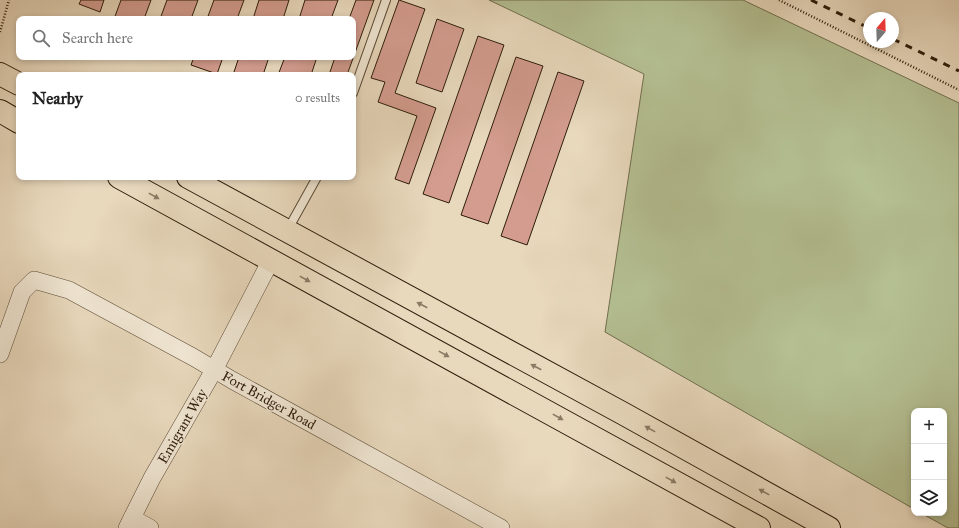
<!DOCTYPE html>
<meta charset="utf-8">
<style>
body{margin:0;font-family:"IM FELL Great Primer",serif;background:#f2f2f2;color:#222}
.controls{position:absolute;right:12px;bottom:12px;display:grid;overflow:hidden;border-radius:8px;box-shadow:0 2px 6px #0003}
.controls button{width:36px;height:36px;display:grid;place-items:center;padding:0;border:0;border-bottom:1px solid #e0e0e0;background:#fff;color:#222;font:20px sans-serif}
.compass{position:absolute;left:863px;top:12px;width:36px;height:36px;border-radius:50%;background:#fff;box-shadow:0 2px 6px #0003;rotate:19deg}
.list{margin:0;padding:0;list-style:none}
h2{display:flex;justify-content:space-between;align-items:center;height:52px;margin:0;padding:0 16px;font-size:17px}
h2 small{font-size:13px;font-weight:400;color:#767676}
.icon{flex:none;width:22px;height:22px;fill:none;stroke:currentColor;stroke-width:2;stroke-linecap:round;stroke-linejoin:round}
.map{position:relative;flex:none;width:959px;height:528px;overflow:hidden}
.search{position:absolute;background:#fff;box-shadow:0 2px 6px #0003;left:16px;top:16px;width:340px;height:44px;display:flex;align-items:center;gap:10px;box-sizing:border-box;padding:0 14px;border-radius:8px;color:#767676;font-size:15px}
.panel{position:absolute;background:#fff;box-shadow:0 2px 6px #0003;left:16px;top:72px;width:340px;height:108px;border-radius:8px}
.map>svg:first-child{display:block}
</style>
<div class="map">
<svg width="959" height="528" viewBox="0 0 959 528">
<rect width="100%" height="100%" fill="#e8d8bc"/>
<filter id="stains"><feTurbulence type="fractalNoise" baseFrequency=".005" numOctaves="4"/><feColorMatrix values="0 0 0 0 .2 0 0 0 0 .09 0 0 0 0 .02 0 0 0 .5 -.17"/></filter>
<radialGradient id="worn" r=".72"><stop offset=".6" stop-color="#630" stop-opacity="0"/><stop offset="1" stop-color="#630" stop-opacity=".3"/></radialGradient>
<!-- green -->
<polygon fill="#b4bf92" stroke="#716e4e" points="489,0 743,0 959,103 959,528 948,528 921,513 944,513 944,411 914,411 914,509 605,332 644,74"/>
<!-- building -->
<g fill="#d39c8e" stroke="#2e1d0b">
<polygon points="81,0 104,0 100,12 79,4"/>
<polygon points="121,0 151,0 144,19 114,19"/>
<polygon points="167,0 198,0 191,19 160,19"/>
<polygon points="214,0 244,0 237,19 207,19"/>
<polygon points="259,0 289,0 283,19 253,19"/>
<polygon points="305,0 338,0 331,19 299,19"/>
<polygon points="356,0 374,0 347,75 329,75 335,57 353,57 353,19 349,19"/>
<polygon points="399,0 425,9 395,93 436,108 409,184 395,179 417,116 378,102 385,82 371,78"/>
<polygon points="437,19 464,29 442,92 416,83"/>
<polygon points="478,36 504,45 449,203 423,194"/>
<polygon points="194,57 223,57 217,74 191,65"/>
<polygon points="239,57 269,57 263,75 233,75"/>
<polygon points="285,57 317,57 311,75 278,75"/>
<polygon points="516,57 543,66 488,224 461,215"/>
<polygon points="558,72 584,81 527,245 501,236"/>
</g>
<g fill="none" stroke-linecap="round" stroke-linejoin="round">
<!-- lane casing -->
<g stroke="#5c4c37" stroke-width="10">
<g id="lane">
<polyline points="353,93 386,0"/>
<polyline points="287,231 317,177"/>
</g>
</g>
<!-- street casing -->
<g stroke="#5c4c37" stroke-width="18">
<g id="street">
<polyline points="0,354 22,292 34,280 69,290 193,357 232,380 501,528"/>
<polyline points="132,518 150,528"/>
<polyline points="127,528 152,478 214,370 271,260"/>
</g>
</g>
<!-- highway casing -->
<g stroke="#2e1d0b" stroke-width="24">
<g id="highway">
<polyline points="0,74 19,84"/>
<polyline points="0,111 19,122"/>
<polyline points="119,177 759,528"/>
<polyline points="188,177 624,414 829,528"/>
</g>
</g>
<!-- path -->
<g stroke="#2e1d0b" stroke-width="2.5" stroke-dasharray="1 2" stroke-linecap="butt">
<polyline points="779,0 959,90"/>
<polyline points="0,32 9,0"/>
</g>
<!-- lane -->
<use href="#lane" stroke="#f0e6d3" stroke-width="8"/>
<!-- street -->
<use href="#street" stroke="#f0e6d3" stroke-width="17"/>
<!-- highway -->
<use href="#highway" stroke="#e8d8bc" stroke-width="22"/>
<!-- rail -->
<g stroke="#2e1d0b" stroke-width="3" stroke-dasharray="7 7" stroke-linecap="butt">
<polyline points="811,0 869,28"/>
<polyline points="893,39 959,71"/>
</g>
</g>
<!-- one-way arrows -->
<defs><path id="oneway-solid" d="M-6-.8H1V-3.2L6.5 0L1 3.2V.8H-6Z"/></defs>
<g fill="#8b7a64">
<use href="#oneway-solid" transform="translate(154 196) rotate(29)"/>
<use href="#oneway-solid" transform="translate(305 279) rotate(29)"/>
<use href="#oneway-solid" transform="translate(422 305) rotate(-152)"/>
<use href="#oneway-solid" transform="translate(444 354) rotate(29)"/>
<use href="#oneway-solid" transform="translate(536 367) rotate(-152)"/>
<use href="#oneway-solid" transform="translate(558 417) rotate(29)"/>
<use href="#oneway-solid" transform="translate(650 429) rotate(-151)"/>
<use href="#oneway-solid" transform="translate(671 480) rotate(29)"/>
<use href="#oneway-solid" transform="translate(764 492) rotate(-151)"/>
</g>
<g text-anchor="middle" stroke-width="3" stroke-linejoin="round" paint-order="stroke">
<!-- street labels -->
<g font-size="14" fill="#2e1d0b" stroke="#f0e6d3">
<text transform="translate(269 400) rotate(29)" y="5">Fort Bridger Road</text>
<text transform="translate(182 426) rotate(-60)" y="5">Emigrant Way</text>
</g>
</g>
<rect width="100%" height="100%" filter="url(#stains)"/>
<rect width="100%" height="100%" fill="url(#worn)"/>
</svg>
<div class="controls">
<button>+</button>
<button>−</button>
<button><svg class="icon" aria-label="layers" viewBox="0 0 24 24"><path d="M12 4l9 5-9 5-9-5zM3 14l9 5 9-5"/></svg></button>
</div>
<svg class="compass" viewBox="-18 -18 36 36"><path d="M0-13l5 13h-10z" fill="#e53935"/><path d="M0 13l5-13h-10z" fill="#767676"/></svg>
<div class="search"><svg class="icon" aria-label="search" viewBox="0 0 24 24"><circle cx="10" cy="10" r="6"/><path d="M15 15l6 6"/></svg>Search here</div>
<section class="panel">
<h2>Nearby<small>0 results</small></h2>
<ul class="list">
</ul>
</section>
</div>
